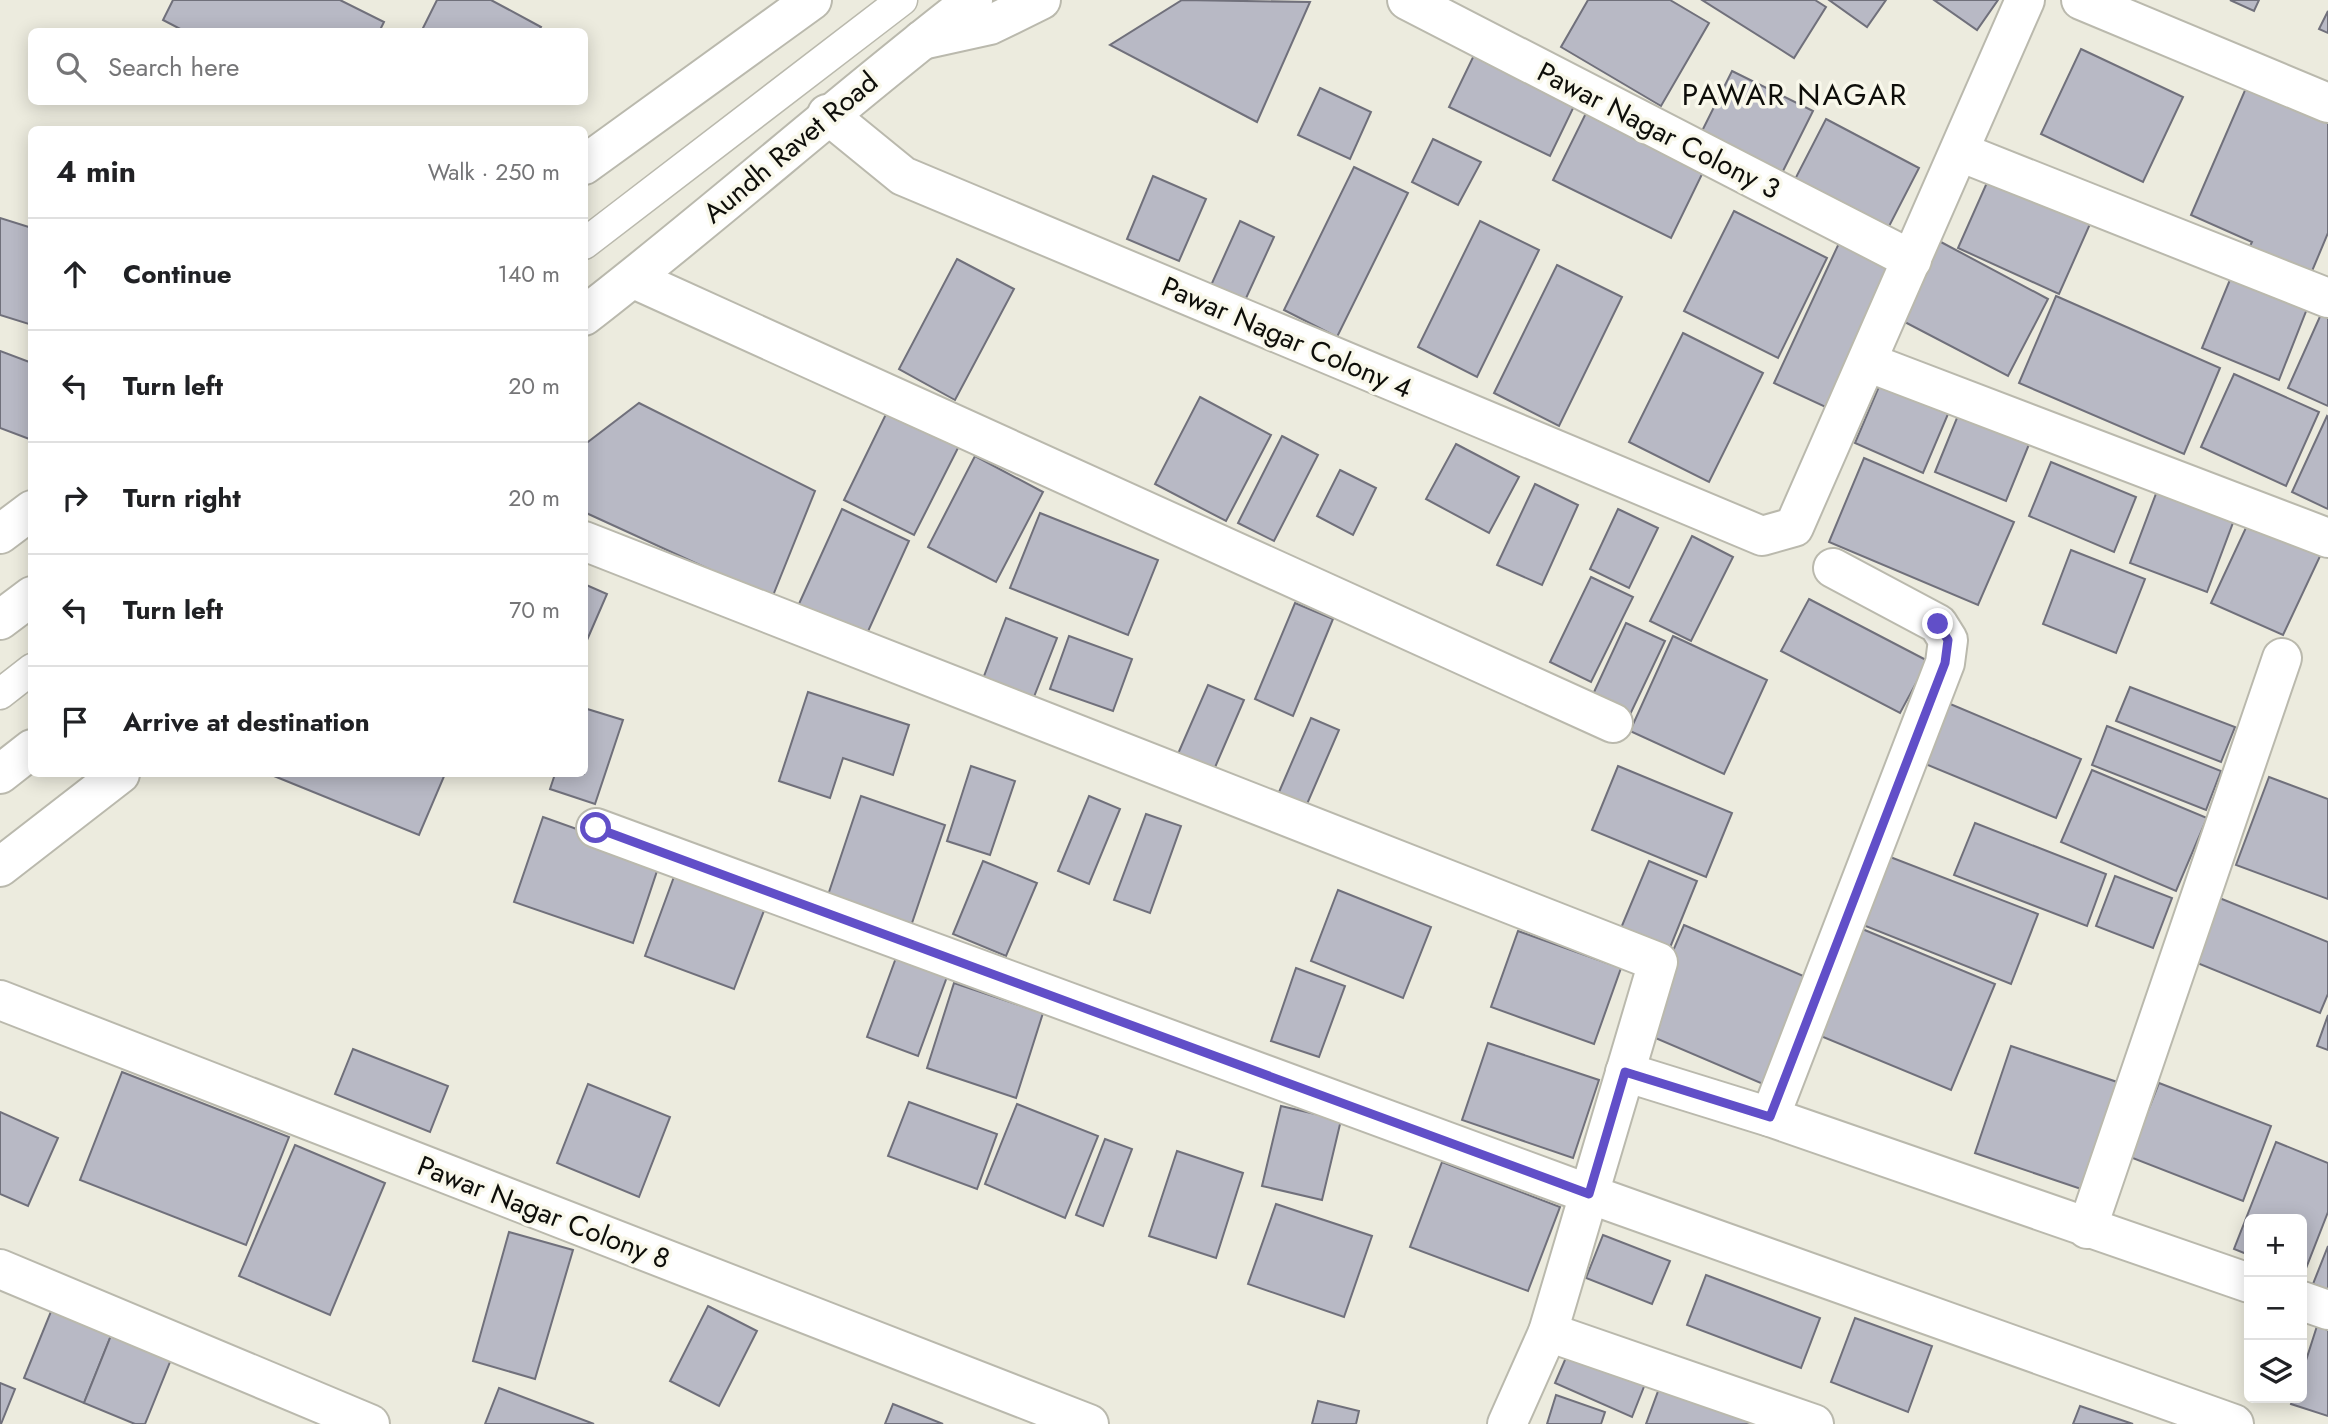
<!DOCTYPE html>
<meta charset="utf-8">
<style>
body{margin:0;font-family:Jost,sans-serif;background:#f6f6f6;color:#202124}
.controls{position:absolute;right:21px;bottom:21px;display:grid;overflow:hidden;border-radius:10px;box-shadow:0 4px 18px #0003}
.controls button{width:63px;height:63px;display:grid;place-items:center;padding:0;border:0;border-bottom:2px solid #e0e0e0;background:#fff;color:#202124;font:35px sans-serif}
.stop{position:absolute;width:21px;height:21px;margin:-16px;border:5px solid #614fc8;border-radius:50%;background:#fff}
.stop.end{background:#614fc8;border-color:#fff;box-shadow:0 2px 7px #0008}
.list{margin:0;padding:0;list-style:none}
h2{display:flex;justify-content:space-between;align-items:center;height:91px;margin:0;padding:0 28px;font-size:30px}
h2 small{font-size:23px;font-weight:400;color:#757577}
.list li{display:grid;grid-template-columns:46px 1fr auto;gap:21px;align-items:center;box-sizing:border-box;height:112px;padding:0 28px;border-top:2px solid #e0e0e0}
.list b{display:block;font-size:26px;white-space:nowrap}
.list em{font-size:23px;font-style:normal;color:#757577}
.icon{flex:none;width:38px;height:38px;fill:none;stroke:currentColor;stroke-width:2;stroke-linecap:round;stroke-linejoin:round}
.map{position:relative;flex:none;width:2328px;height:1424px;overflow:hidden}
.search{position:absolute;background:#fff;box-shadow:0 4px 18px #0003;left:28px;top:28px;width:560px;height:77px;display:flex;align-items:center;gap:18px;box-sizing:border-box;padding:0 24px;border-radius:10px;color:#757577;font-size:26px}
.panel{position:absolute;background:#fff;box-shadow:0 4px 18px #0003;left:28px;top:126px;width:560px;height:651px;border-radius:10px}
.map>svg:first-child{display:block}
</style>
<div class="map">
<svg width="2328" height="1424" viewBox="0 0 2328 1424">
<rect width="100%" height="100%" fill="#ecebde"/>
<!-- building -->
<g fill="#b8b9c5" stroke="#70707b" stroke-width="2">
<polygon points="173,0 340,0 384,22 379,32 186,32 163,20"/>
<polygon points="437,0 491,0 541,27 538,32 421,32"/>
<polygon points="1182,0 1310,2 1257,122 1110,45"/>
<polygon points="1588,0 1670,0 1709,23 1661,106 1561,47"/>
<polygon points="1702,0 1815,0 1826,7 1794,58"/>
<polygon points="1829,0 1886,0 1867,27"/>
<polygon points="1934,0 1998,0 1977,30"/>
<polygon points="2230,0 2259,0 2254,11"/>
<polygon points="2328,11 2328,33 2319,29"/>
<polygon points="2081,49 2183,97 2143,182 2041,134"/>
<polygon points="1476,51 1577,100 1550,156 1449,107"/>
<polygon points="1732,71 1813,111 1777,183 1696,143"/>
<polygon points="1320,88 1371,112 1350,159 1298,135"/>
<polygon points="2246,88 2328,123 2328,233 2307,283 2245,256 2252,242 2191,215"/>
<polygon points="1589,107 1706,166 1671,238 1553,180"/>
<polygon points="1826,119 1919,168 1883,238 1790,189"/>
<polygon points="1433,139 1481,162 1458,205 1412,182"/>
<polygon points="1354,167 1408,193 1337,337 1284,310"/>
<polygon points="1993,169 2094,215 2059,294 1958,248"/>
<polygon points="1153,176 1206,199 1179,261 1127,239"/>
<polygon points="1734,211 1827,258 1778,358 1684,311"/>
<polygon points="0,218 32,228 32,325 0,315"/>
<polygon points="1240,221 1274,237 1242,307 1208,292"/>
<polygon points="1480,221 1539,250 1477,377 1418,347"/>
<polygon points="1840,241 1898,268 1832,410 1774,383"/>
<polygon points="1939,241 2048,299 2008,376 1899,319"/>
<polygon points="957,259 1014,289 955,400 899,369"/>
<polygon points="1557,265 1622,297 1559,426 1494,393"/>
<polygon points="2236,265 2312,296 2279,380 2202,348"/>
<polygon points="2056,296 2220,368 2184,454 2019,383"/>
<polygon points="2326,303 2328,304 2328,406 2288,388"/>
<polygon points="1683,333 1763,373 1709,482 1629,442"/>
<polygon points="0,351 32,363 32,440 0,428"/>
<polygon points="2234,374 2319,412 2286,486 2201,447"/>
<polygon points="1883,377 1951,407 1923,473 1855,443"/>
<polygon points="1200,397 1271,435 1226,521 1155,484"/>
<polygon points="639,403 815,491 772,598 584,512 584,445"/>
<polygon points="1961,408 2032,437 2006,501 1935,472"/>
<polygon points="888,410 959,446 914,535 844,500"/>
<polygon points="2327,416 2328,417 2328,509 2292,492"/>
<polygon points="1282,436 1318,455 1274,541 1238,523"/>
<polygon points="1456,444 1519,477 1489,533 1426,499"/>
<polygon points="975,456 1043,492 996,582 928,547"/>
<polygon points="1864,458 2014,522 1978,605 1829,542"/>
<polygon points="2051,462 2136,497 2114,552 2029,516"/>
<polygon points="1340,470 1376,488 1353,535 1317,516"/>
<polygon points="1535,484 1578,505 1542,585 1497,565"/>
<polygon points="2157,491 2234,520 2207,592 2130,563"/>
<polygon points="842,509 909,541 865,638 798,606"/>
<polygon points="1618,509 1658,528 1629,588 1590,569"/>
<polygon points="1040,513 1158,560 1128,635 1010,588"/>
<polygon points="2250,519 2322,552 2283,635 2211,603"/>
<polygon points="1692,536 1733,557 1691,641 1650,621"/>
<polygon points="2071,550 2145,579 2116,653 2043,624"/>
<polygon points="1591,577 1633,597 1591,682 1550,662"/>
<polygon points="584,584 607,594 584,647"/>
<polygon points="1809,599 1928,661 1900,713 1781,651"/>
<polygon points="1295,603 1333,619 1293,716 1255,699"/>
<polygon points="1006,618 1057,638 1028,712 978,692"/>
<polygon points="1626,623 1665,641 1626,723 1588,705"/>
<polygon points="1069,636 1132,659 1113,711 1050,689"/>
<polygon points="1673,636 1767,680 1724,774 1630,731"/>
<polygon points="1208,685 1244,700 1213,772 1177,756"/>
<polygon points="2130,687 2235,727 2221,762 2116,721"/>
<polygon points="808,692 909,725 893,775 843,758 830,798 779,781"/>
<polygon points="1936,698 2081,759 2056,818 1911,758"/>
<polygon points="584,708 623,720 595,804 550,789 555,774 584,774"/>
<polygon points="1311,718 1339,730 1304,811 1276,799"/>
<polygon points="2107,726 2221,771 2206,810 2092,765"/>
<polygon points="971,766 1015,781 990,855 947,841"/>
<polygon points="1618,766 1732,813 1706,877 1592,830"/>
<polygon points="2092,770 2207,818 2176,891 2061,842"/>
<polygon points="269,774 445,774 419,835"/>
<polygon points="2269,777 2328,799 2328,899 2236,865"/>
<polygon points="861,796 945,825 911,926 827,898"/>
<polygon points="1089,796 1120,809 1089,884 1058,871"/>
<polygon points="1146,814 1181,826 1150,913 1114,900"/>
<polygon points="543,817 661,859 633,943 514,902"/>
<polygon points="1975,823 2106,874 2087,926 1954,875"/>
<polygon points="1885,855 2038,914 2011,984 1858,923"/>
<polygon points="983,861 1037,883 1006,956 953,934"/>
<polygon points="1649,861 1697,881 1665,960 1616,940"/>
<polygon points="675,874 765,908 734,989 645,956"/>
<polygon points="2115,876 2172,898 2153,948 2096,926"/>
<polygon points="1338,890 1431,927 1403,998 1311,961"/>
<polygon points="2212,895 2328,942 2328,994 2320,1013 2185,958"/>
<polygon points="1684,925 1815,981 1770,1087 1639,1031"/>
<polygon points="1855,926 1995,984 1951,1090 1811,1032"/>
<polygon points="1518,931 1621,968 1594,1044 1491,1007"/>
<polygon points="897,955 948,974 918,1056 867,1037"/>
<polygon points="1296,968 1345,986 1319,1057 1271,1041"/>
<polygon points="954,983 1043,1013 1016,1098 927,1068"/>
<polygon points="2328,1015 2328,1050 2317,1046"/>
<polygon points="1488,1043 1599,1080 1573,1158 1462,1120"/>
<polygon points="2011,1046 2123,1084 2087,1191 1975,1153"/>
<polygon points="353,1049 448,1086 430,1132 335,1094"/>
<polygon points="122,1072 289,1137 246,1245 80,1180"/>
<polygon points="2159,1083 2271,1126 2243,1201 2130,1157"/>
<polygon points="588,1084 670,1117 639,1197 557,1163"/>
<polygon points="909,1102 997,1134 977,1189 888,1156"/>
<polygon points="1017,1104 1098,1136 1065,1218 985,1184"/>
<polygon points="1281,1106 1341,1120 1322,1200 1262,1186"/>
<polygon points="0,1112 58,1138 28,1206 0,1194"/>
<polygon points="1105,1139 1132,1149 1103,1226 1076,1215"/>
<polygon points="2276,1142 2328,1163 2328,1212 2303,1276 2302,1219 2249,1219 2249,1255 2234,1249"/>
<polygon points="295,1145 385,1183 330,1315 239,1276"/>
<polygon points="1177,1151 1243,1173 1216,1258 1149,1236"/>
<polygon points="1442,1162 1560,1207 1528,1291 1410,1247"/>
<polygon points="1276,1204 1372,1236 1344,1317 1248,1284"/>
<polygon points="509,1232 573,1250 535,1379 473,1361"/>
<polygon points="1603,1235 1670,1261 1652,1304 1586,1278"/>
<polygon points="2328,1246 2328,1290 2313,1284"/>
<polygon points="1706,1275 1820,1318 1801,1368 1687,1325"/>
<polygon points="708,1306 757,1331 719,1406 670,1381"/>
<polygon points="52,1309 112,1333 84,1403 24,1378"/>
<polygon points="1855,1318 1932,1346 1908,1412 1831,1382"/>
<polygon points="2317,1326 2328,1330 2328,1416 2291,1404 2293,1398 2302,1398 2302,1373"/>
<polygon points="112,1333 172,1357 145,1424 135,1424 84,1403"/>
<polygon points="1571,1346 1647,1379 1632,1417 1555,1383"/>
<polygon points="1664,1375 1757,1424 1646,1424"/>
<polygon points="0,1383 15,1389 1,1424 0,1424"/>
<polygon points="499,1388 594,1424 485,1424"/>
<polygon points="1556,1395 1605,1412 1601,1424 1547,1424"/>
<polygon points="1318,1401 1359,1411 1356,1424 1312,1424"/>
<polygon points="893,1404 943,1424 885,1424"/>
<polygon points="2080,1406 2133,1424 2073,1424"/>
</g>
<g fill="none" stroke-linecap="round" stroke-linejoin="round">
<!-- service casing -->
<g stroke="#bab9ad" stroke-width="33">
<g id="service">
<polyline points="584,244 902,0"/>
<polyline points="0,694 32,669"/>
</g>
</g>
<!-- minor casing -->
<g stroke="#bab9ad" stroke-width="42">
<g id="minor">
<polyline points="1407,0 1912,260"/>
<polyline points="2081,0 2328,103"/>
<polyline points="827,114 903,176 1762,536 1794,527 2025,0"/>
<polyline points="1960,152 2328,298"/>
<polyline points="634,279 1613,723"/>
<polyline points="1867,362 2328,538"/>
<polyline points="584,541 1658,962 1548,1332"/>
<polyline points="596,828 1589,1194 2234,1424"/>
<polyline points="0,1000 1089,1424"/>
<polyline points="1625,1072 1770,1117 2249,1283"/>
<polyline points="1770,1117 1945,663 1948,640 1938,624 1833,568"/>
<polyline points="2087,1229 2282,658"/>
<polyline points="0,1269 370,1424"/>
<polyline points="2302,1301 2328,1310"/>
<polyline points="1507,1424 1548,1332 1814,1424"/>
</g>
</g>
<!-- tertiary casing -->
<g stroke="#bab9ad" stroke-width="42">
<g id="tertiary">
<polyline points="922,40 990,25 1041,0"/>
<polyline points="0,534 32,510"/>
<polyline points="0,867 120,774"/>
</g>
</g>
<!-- primary casing -->
<g stroke="#bab9ad" stroke-width="42">
<g id="primary">
<polyline points="584,165 812,0"/>
<path d="M584 316C716 214 841 102 973 0"/>
<polyline points="0,620 32,596"/>
<polyline points="0,774 32,749"/>
</g>
</g>
<!-- service -->
<use href="#service" stroke="#fff" stroke-width="30"/>
<!-- minor -->
<use href="#minor" stroke="#fff" stroke-width="38"/>
<!-- tertiary -->
<use href="#tertiary" stroke="#fff" stroke-width="38"/>
<!-- primary -->
<use href="#primary" stroke="#fff" stroke-width="38"/>
</g>
<g fill="none" stroke-linecap="round" stroke-linejoin="round">
<!-- route -->
<polyline stroke="#614fc8" stroke-width="9" points="596,828 1589,1194 1625,1072 1770,1117 1945,663 1948,640 1938,624"/>
</g>
<g text-anchor="middle" stroke-width="7" stroke-linejoin="round" paint-order="stroke">
<!-- street labels -->
<g font-size="28" fill="#0e0e0a" stroke="#f9f8eb">
<text transform="translate(1659 130) rotate(27)" y="10">Pawar Nagar Colony 3</text>
<text transform="translate(790 147) rotate(-40)" y="10">Aundh Ravet Road</text>
<text transform="translate(1287 337) rotate(23)" y="10">Pawar Nagar Colony 4</text>
<text transform="translate(544 1212) rotate(21)" y="10">Pawar Nagar Colony 8</text>
</g>
<!-- neighbourhood labels -->
<g font-size="30" letter-spacing="2" fill="#0e0e0a" stroke="#f9f8eb">
<text x="1795" y="105">PAWAR NAGAR</text>
</g>
</g>
</svg>
<div class="controls">
<button>+</button>
<button>−</button>
<button><svg class="icon" aria-label="layers" viewBox="0 0 24 24"><path d="M12 4l9 5-9 5-9-5zM3 14l9 5 9-5"/></svg></button>
</div>
<div class="stop" style="left:596px;top:828px"></div>
<div class="stop end" style="left:1938px;top:624px"></div>
<div class="search"><svg class="icon" aria-label="search" viewBox="0 0 24 24"><circle cx="10" cy="10" r="6"/><path d="M15 15l6 6"/></svg>Search here</div>
<section class="panel">
<h2>4 min<small>Walk · 250 m</small></h2>
<ul class="list">
<li><svg class="icon" aria-label="ahead" viewBox="0 0 24 24"><path d="M12 20V5M6 11l6-6 6 6"/></svg><div><b>Continue</b></div><em>140 m</em></li>
<li><svg class="icon" aria-label="left" viewBox="0 0 24 24"><path d="M17 20v-9H6M10 6l-5 5 5 5"/></svg><div><b>Turn left</b></div><em>20 m</em></li>
<li><svg class="icon" aria-label="right" viewBox="0 0 24 24"><path d="M7 20v-9h11M14 6l5 5-5 5"/></svg><div><b>Turn right</b></div><em>20 m</em></li>
<li><svg class="icon" aria-label="left" viewBox="0 0 24 24"><path d="M17 20v-9H6M10 6l-5 5 5 5"/></svg><div><b>Turn left</b></div><em>70 m</em></li>
<li><svg class="icon" aria-label="arrive" viewBox="0 0 24 24"><path d="M6 21V4h12l-3 4 3 4H6"/></svg><div><b>Arrive at destination</b></div></li>
</ul>
</section>
</div>
